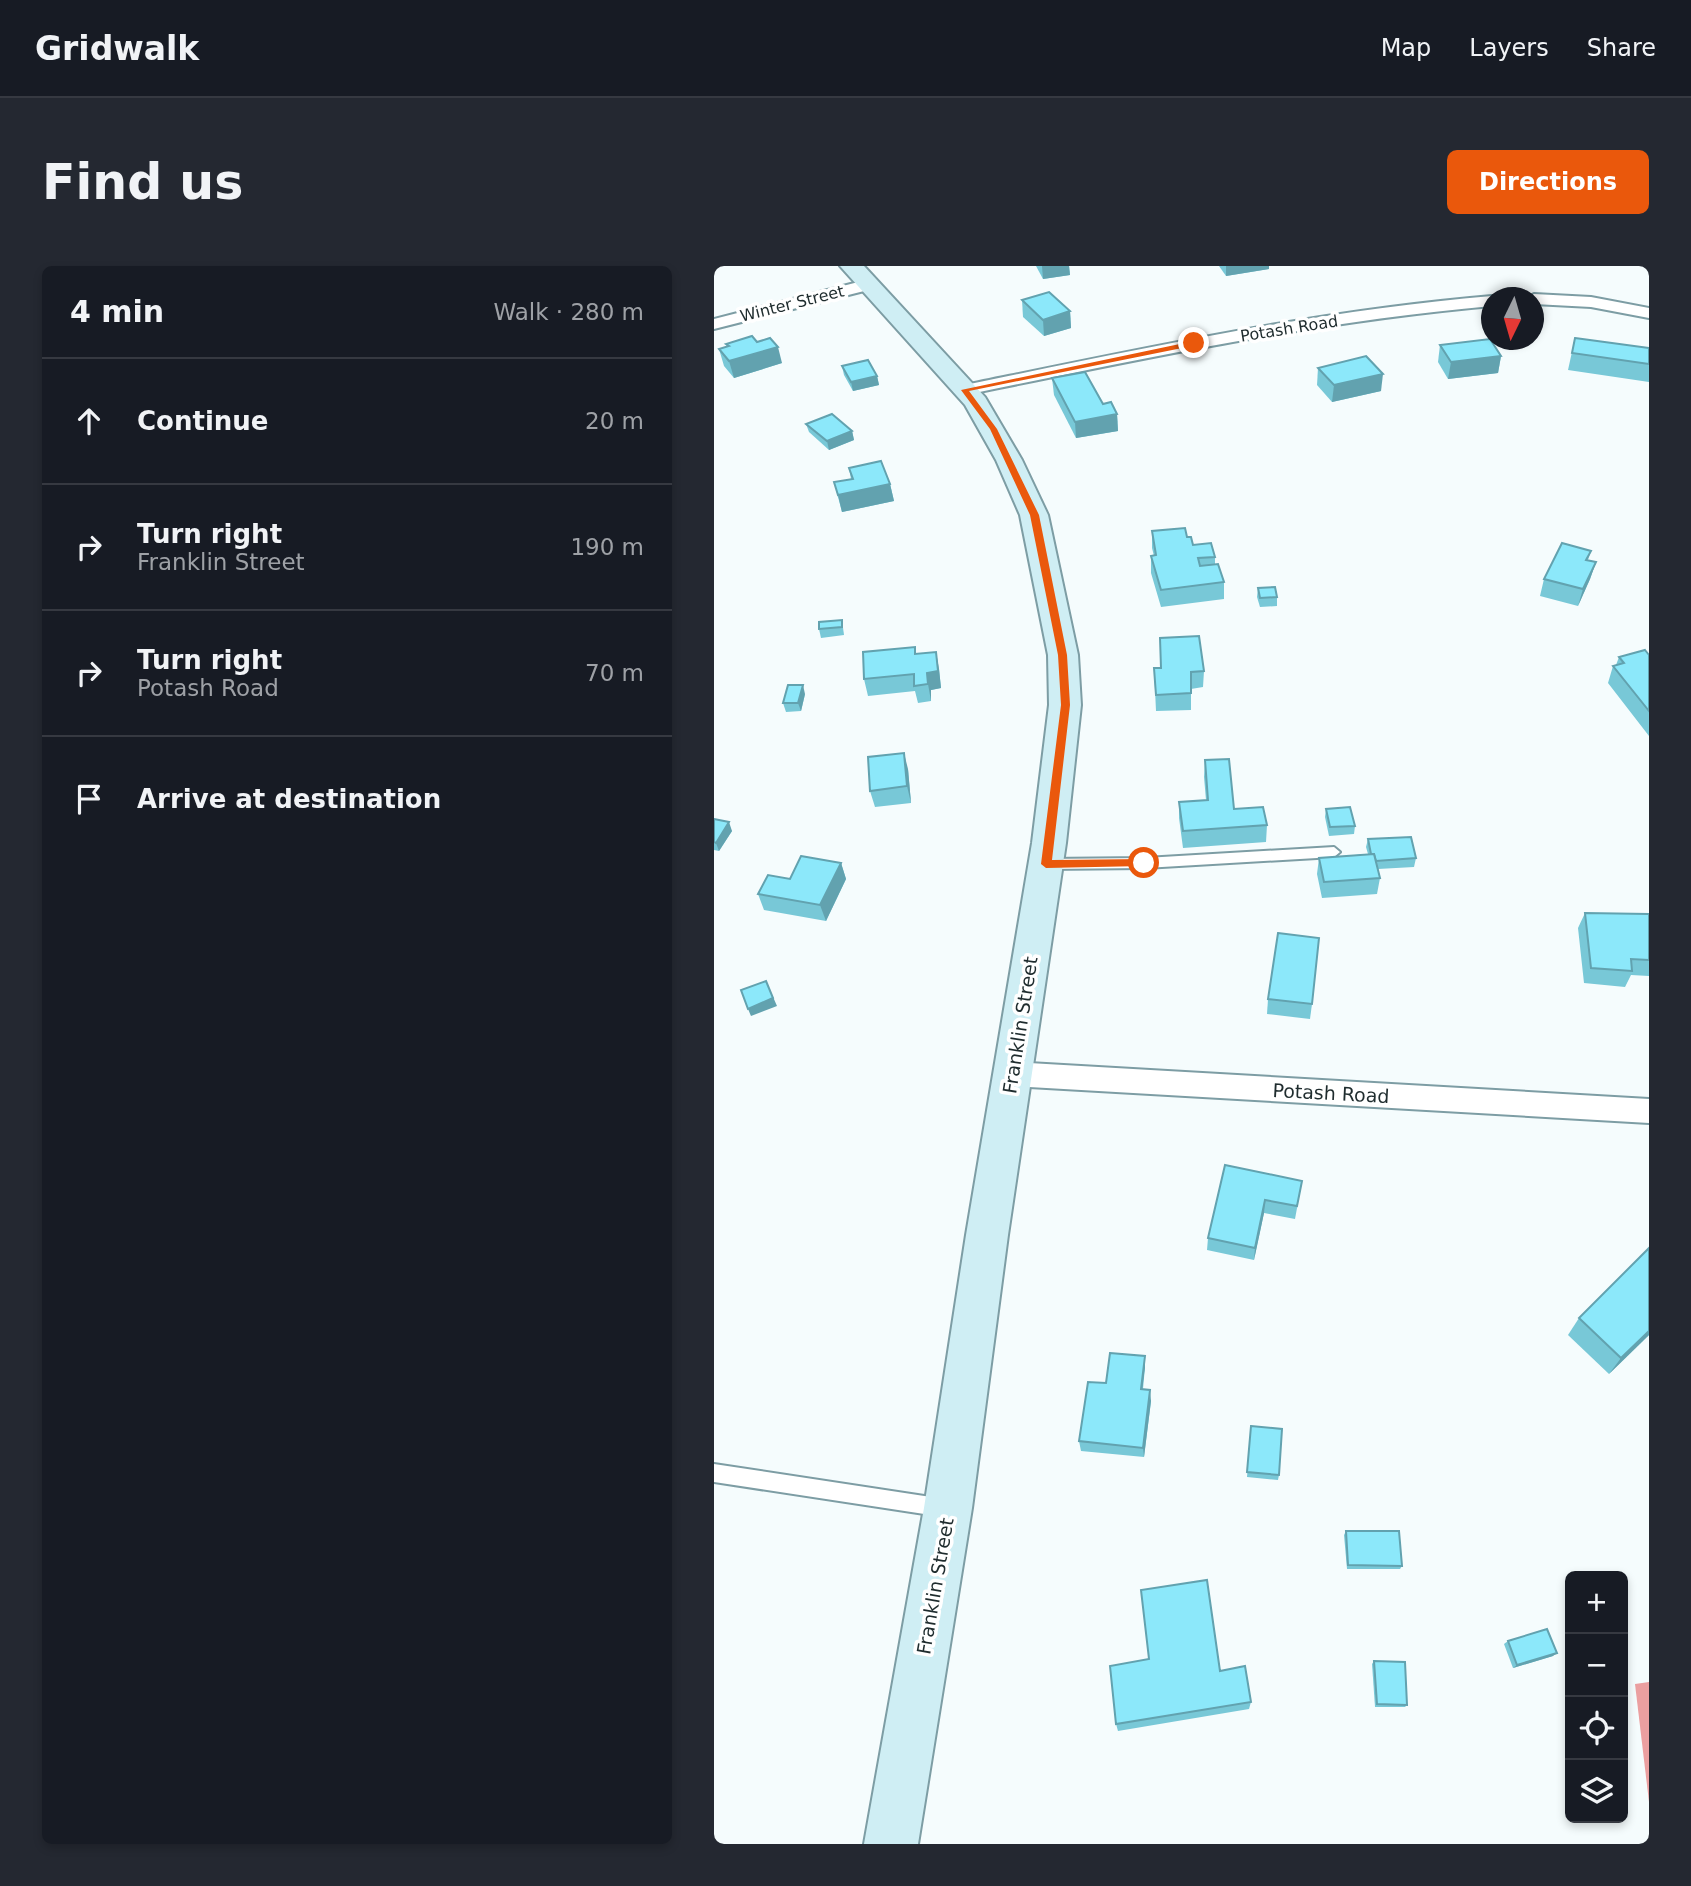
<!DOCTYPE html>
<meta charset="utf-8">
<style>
body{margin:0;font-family:"DejaVu Sans",sans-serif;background:#242831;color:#f1f3f6}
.controls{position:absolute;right:21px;bottom:21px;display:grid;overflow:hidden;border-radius:10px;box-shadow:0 4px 10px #0003}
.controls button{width:63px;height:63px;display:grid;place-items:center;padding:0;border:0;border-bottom:2px solid #363941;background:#171b24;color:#f1f3f6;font:35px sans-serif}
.compass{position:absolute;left:767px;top:21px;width:63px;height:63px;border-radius:50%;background:#171b24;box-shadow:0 4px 10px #0003;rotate:185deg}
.stop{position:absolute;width:21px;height:21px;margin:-16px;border:5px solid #ea580c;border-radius:50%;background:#fff}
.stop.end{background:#ea580c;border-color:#fff;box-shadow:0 2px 7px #0008}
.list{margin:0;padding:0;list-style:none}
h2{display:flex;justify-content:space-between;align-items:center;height:91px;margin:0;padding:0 28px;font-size:30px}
h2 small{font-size:23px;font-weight:400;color:#9ea1a6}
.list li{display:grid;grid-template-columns:46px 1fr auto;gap:21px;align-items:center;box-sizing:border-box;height:126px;padding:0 28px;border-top:2px solid #363941}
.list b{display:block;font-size:26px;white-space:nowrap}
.list p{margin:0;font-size:23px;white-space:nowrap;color:#9ea1a6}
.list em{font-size:23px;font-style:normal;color:#9ea1a6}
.icon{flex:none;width:38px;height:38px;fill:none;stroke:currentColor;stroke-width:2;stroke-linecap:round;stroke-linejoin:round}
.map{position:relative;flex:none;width:935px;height:1578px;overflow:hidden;border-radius:10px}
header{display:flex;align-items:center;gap:42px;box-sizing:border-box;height:98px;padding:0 35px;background:#171b24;border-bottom:2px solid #363941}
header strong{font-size:33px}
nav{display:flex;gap:38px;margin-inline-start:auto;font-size:24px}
.intro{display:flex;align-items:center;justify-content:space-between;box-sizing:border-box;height:168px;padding:0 42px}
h1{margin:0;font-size:49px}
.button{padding:18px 32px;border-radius:10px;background:#ea580c;color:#fff;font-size:24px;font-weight:700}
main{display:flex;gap:42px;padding:0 42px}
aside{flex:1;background:#171b24;border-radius:10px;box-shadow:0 4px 10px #0003}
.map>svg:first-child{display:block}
</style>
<header>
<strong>Gridwalk</strong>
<nav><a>Map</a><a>Layers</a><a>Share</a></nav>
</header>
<div class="intro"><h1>Find us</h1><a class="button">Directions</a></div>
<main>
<aside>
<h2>4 min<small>Walk · 280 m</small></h2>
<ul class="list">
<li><svg class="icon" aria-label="ahead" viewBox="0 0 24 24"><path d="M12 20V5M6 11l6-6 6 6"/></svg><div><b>Continue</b></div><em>20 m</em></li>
<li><svg class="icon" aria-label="right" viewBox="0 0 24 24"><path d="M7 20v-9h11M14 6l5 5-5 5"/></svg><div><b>Turn right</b><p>Franklin Street</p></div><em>190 m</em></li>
<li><svg class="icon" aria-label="right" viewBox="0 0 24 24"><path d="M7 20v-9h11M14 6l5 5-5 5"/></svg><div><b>Turn right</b><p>Potash Road</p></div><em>70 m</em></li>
<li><svg class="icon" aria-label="arrive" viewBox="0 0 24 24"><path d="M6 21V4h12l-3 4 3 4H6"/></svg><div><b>Arrive at destination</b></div></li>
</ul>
</aside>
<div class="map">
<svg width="935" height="1578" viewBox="0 0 935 1578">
<rect width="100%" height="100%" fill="#f5fcfd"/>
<!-- forest -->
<polygon fill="#eb9fa0" points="935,1416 935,1536 921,1418"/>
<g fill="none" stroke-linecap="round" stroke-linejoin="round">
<!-- lane casing -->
<g stroke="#7d9da4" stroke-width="4">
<g id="lane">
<polygon points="620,581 626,586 620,591 431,602 332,603 326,598 332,593 431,592"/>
<polygon points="0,1198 230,1233 236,1236 239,1242 236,1248 230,1251 0,1216"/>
</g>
</g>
<!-- street casing -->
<g stroke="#7d9da4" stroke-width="4">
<g id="street">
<polygon points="156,13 162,14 164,18 162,22 0,63 0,53"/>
<polygon points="820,28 877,31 935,42 935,52 877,41 820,38 820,32 813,32"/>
<path d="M778 30 784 32H778V40C599 56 426 93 251 129L242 124 251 119C426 83 600 45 778 30Z"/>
<polygon points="298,796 935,833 935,857 298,820 288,816 284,808 288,800"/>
</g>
</g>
<!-- secondary casing -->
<g stroke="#7d9da4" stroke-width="4">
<polygon id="secondary" points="126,0 150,0 271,131 308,194 334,249 364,389 367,439 352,577 294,969 258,1242 204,1578 150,1578 210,1242 252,969 318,577 335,439 334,389 306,249 282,194 251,139"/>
</g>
<!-- lane -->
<use href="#lane" fill="#fff" fill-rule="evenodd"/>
<!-- street -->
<use href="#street" fill="#fff" fill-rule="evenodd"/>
<!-- secondary -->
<use href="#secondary" fill="#cfeef4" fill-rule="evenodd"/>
</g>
<!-- wall -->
<g fill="#78c8d7">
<polygon points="322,0 355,0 356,9 329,13"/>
<polygon points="505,0 555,0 555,3 512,10"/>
<polygon points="308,34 356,45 357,62 330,70 309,51"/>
<polygon points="861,72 935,82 935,116 854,104"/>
<polygon points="43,76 68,97 20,112 10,100 5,83 13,81 12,78"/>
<polygon points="726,79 787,90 784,107 734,113 724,96"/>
<polygon points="128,100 163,110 165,119 139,125 130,109"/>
<polygon points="604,102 667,125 618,136 603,119"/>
<polygon points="338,112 389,138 403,148 404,165 362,172 340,129"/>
<polygon points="92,158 138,165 140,174 115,184 95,166"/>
<polygon points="135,202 176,218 180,235 128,246 120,216 137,213"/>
<polygon points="438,265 473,271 479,279 501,291 501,299 510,316 510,333 447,341 437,307 437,290 440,290 438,282"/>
<polygon points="877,285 874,294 882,296 876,313 864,340 826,330 830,313"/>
<polygon points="544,322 563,331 563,340 546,341 543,331"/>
<polygon points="128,354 130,369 107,372 105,363"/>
<polygon points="201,381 202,388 225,403 227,422 217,424 217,435 204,437 201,425 154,430 150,413"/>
<polygon points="935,389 935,470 894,417 899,400 902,399 905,391"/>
<polygon points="440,402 490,405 489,421 477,423 477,444 442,445"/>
<polygon points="91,428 87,445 72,446 69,437"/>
<polygon points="491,494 520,543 553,559 552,576 469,582 465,552 465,536 492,534 490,511"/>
<polygon points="194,503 197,537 161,541 156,525"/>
<polygon points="612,543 641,560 640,568 615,570 611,551"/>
<polygon points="0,553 18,565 5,585 0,584"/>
<polygon points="654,573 702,592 700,601 664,603 666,612 663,628 608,632 603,608 605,592 654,588 652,581"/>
<polygon points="127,597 132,613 112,655 50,644 44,628 76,613"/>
<polygon points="871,647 935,648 935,710 917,709 911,721 870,717 864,662"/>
<polygon points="554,733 598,738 596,753 553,748"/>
<polygon points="511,899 588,915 581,953 550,947 540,994 493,984 494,972"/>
<polygon points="935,982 935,1069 895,1108 854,1069 865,1052"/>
<polygon points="431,1090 431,1101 429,1123 437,1135 430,1191 367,1185 365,1175 392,1117"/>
<polygon points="537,1160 565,1209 564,1214 533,1211"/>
<polygon points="632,1265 688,1300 686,1303 633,1303 630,1269"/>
<polygon points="794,1375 839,1390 799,1402 790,1378"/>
<polygon points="660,1395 693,1439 691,1441 661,1441 658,1398"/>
<polygon points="537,1436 535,1443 404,1465 402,1458"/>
</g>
<!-- shaded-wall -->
<g fill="#62a2af">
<polygon points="328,0 355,0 356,9 329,13"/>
<polygon points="512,0 555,0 555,3 512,10"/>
<polygon points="356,45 357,62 330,70 329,54"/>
<polygon points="64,81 68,97 20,112 15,95"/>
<polygon points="787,90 784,107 734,113 737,96"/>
<polygon points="669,108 667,125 618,136 620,119"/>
<polygon points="163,110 165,119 139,125 137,116"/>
<polygon points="403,148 404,165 362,172 361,156"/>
<polygon points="138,165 140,174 115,184 113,175"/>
<polygon points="176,218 180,235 128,246 124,229"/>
<polygon points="882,296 876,313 864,340 869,323"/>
<polygon points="222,386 225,403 227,422 217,424 217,435 214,418 213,407"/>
<polygon points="89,419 91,428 87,445 84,437"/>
<polygon points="190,487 194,503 197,537 193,520"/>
<polygon points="15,556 18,565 5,585 2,577"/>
<polygon points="127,597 132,613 112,655 106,639"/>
<polygon points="52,715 63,740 37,750 34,743"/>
<polygon points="551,934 550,947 540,994 541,982"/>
<polygon points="935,1065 935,1069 895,1108 907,1092"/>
<polygon points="431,1090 431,1101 427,1133 427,1123"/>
<polygon points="436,1124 437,1135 430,1191 429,1182"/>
<polygon points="843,1387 839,1390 799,1402 803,1399"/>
</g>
<!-- building -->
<g fill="#8ce8fa" stroke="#62a2af" stroke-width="2">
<polygon points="335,26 356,45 329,54 308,34"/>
<polygon points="38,70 43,76 56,72 64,81 15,95 5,83 15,80 12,78"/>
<polygon points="861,72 935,82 935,98 858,87"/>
<polygon points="776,73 787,90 737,96 726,79"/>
<polygon points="652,90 669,108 620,119 604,102"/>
<polygon points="154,94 163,110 137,116 128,100"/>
<polygon points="371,106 389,138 397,136 403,148 361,156 338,112"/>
<polygon points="118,148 138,165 113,175 92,158"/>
<polygon points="167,195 176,218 124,229 120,216 139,213 135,202"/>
<polygon points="471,262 473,271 477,271 479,279 497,277 501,291 484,292 486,300 504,298 510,316 447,324 437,290 442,289 438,265"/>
<polygon points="848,277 877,285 872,294 882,296 869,323 830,313"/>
<polygon points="561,321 563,331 546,332 544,322"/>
<polygon points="128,354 128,361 105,363 105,356"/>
<polygon points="485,370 490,405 477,406 477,427 442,429 440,402 447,402 446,372"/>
<polygon points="201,381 201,388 222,386 224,405 213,407 214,418 200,420 200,408 150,413 149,386"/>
<polygon points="931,384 935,389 935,445 899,400 910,397 905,391"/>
<polygon points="74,419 89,419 84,437 69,437"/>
<polygon points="190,487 193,520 156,525 154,491"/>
<polygon points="515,493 520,543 549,541 553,559 469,565 465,536 494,534 491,494"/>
<polygon points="636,541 641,560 616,561 612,543"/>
<polygon points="0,553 15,556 2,577 0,576"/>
<polygon points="697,571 702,592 662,595 660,588 657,588 654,573"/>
<polygon points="660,588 666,612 610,616 605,592"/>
<polygon points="87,590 127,597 106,639 44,628 54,609 76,613"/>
<polygon points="871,647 935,648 935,694 917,693 918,705 877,702"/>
<polygon points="564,667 605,672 598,738 554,733"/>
<polygon points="52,715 59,732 34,743 27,724"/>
<polygon points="511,899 588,915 583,940 551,934 541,982 494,972"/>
<polygon points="935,982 935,1065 907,1092 865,1052"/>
<polygon points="396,1087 431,1090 427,1123 436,1124 429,1182 365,1175 374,1116 392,1117"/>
<polygon points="537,1160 568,1163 565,1209 533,1206"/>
<polygon points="632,1265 685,1265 688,1300 634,1299"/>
<polygon points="493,1314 506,1405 531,1400 537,1436 402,1458 396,1400 435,1393 427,1324"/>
<polygon points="833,1363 843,1387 803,1399 794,1375"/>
<polygon points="660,1395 691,1396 693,1439 663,1438"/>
</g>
<!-- route -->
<polygon fill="#ea580c" points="480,75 483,79 255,125 283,163 325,249 353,389 356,439 338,594 430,593 436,597 430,600 332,602 327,598 347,439 344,389 316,249 276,163 247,124"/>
<g text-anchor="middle" stroke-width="7" stroke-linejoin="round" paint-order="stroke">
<!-- far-street labels -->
<g font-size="16" fill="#1f2c2e" stroke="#fff">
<text transform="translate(78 37) rotate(-14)" y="6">Winter Street</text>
<text transform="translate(575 62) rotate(-9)" y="6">Potash Road</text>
</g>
<!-- street labels -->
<g font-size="19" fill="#1f2c2e" stroke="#fff">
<text transform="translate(306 759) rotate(-81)" y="7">Franklin Street</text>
<text transform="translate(617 827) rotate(3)" y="7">Potash Road</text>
<text transform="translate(221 1320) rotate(-80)" y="7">Franklin Street</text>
</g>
</g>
</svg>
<div class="controls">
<button>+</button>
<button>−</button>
<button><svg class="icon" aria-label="locate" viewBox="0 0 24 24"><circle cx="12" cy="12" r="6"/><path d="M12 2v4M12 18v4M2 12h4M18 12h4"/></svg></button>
<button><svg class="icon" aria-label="layers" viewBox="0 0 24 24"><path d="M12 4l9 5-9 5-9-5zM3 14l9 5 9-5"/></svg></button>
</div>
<svg class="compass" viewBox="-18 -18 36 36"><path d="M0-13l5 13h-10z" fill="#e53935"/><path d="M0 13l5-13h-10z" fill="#9ea1a6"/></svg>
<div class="stop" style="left:430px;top:597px"></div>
<div class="stop end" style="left:480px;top:77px"></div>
</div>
</main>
